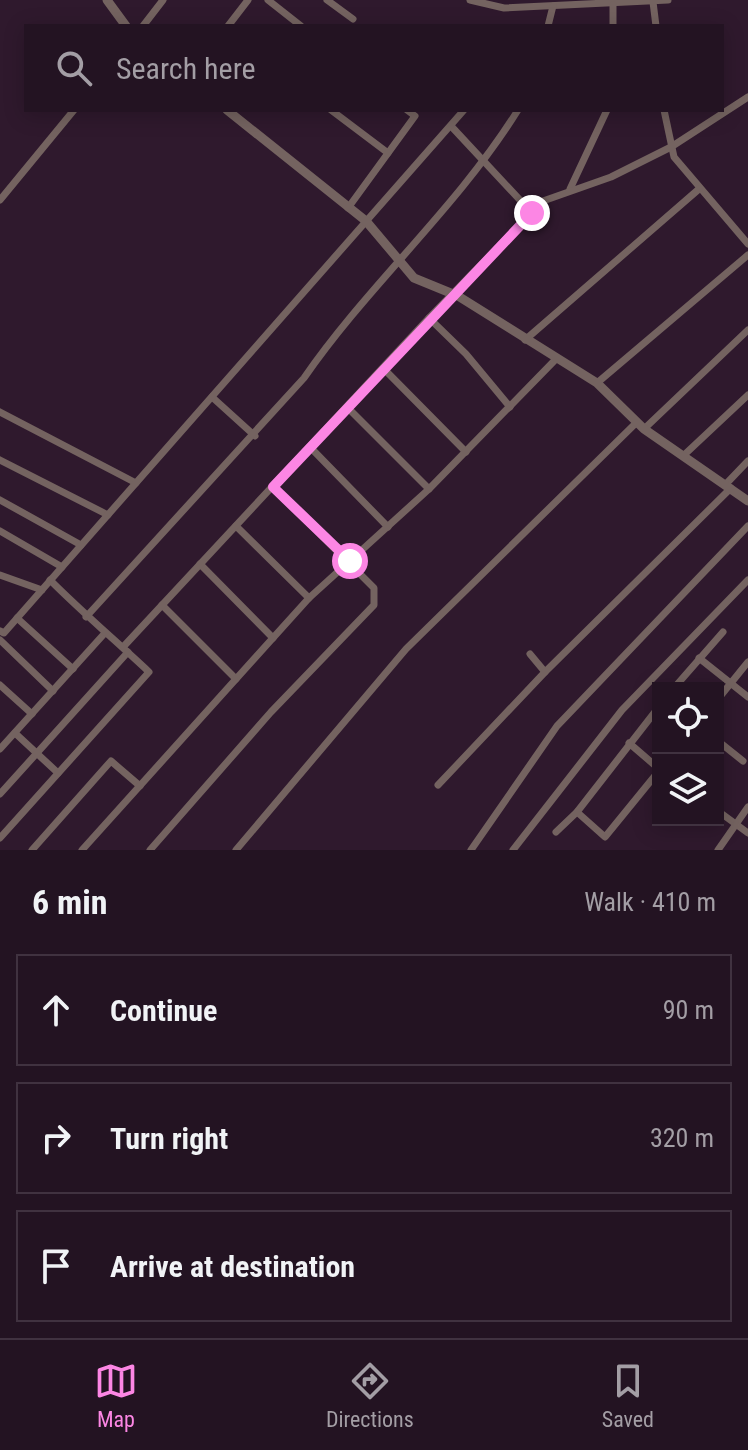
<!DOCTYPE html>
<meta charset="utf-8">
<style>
body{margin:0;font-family:"Roboto Condensed",sans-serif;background:#2f202f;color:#f1f3f6}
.controls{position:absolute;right:24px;bottom:24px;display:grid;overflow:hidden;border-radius:0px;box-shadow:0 4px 20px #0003}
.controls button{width:72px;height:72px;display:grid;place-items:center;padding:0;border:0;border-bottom:2px solid #403240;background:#231322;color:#f1f3f6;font:40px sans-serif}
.stop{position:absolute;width:24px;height:24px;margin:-18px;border:6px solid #fc86e4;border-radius:50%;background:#fff}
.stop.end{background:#fc86e4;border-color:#fff;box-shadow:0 2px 8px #0008}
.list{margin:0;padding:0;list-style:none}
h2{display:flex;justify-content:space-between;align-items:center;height:104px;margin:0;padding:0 32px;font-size:34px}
h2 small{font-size:26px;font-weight:400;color:#a39ea5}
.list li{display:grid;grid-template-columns:52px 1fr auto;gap:24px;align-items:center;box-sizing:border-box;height:112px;margin:0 16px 16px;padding:0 16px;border:2px solid #403240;border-radius:0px}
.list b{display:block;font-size:30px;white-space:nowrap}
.list em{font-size:26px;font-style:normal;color:#a39ea5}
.icon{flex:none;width:44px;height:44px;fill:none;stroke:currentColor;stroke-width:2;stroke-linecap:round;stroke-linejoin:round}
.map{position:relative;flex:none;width:748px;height:850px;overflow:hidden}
.search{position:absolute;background:#231322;box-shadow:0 4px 20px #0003;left:24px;right:24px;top:24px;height:88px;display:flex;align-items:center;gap:20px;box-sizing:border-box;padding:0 28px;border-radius:0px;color:#a39ea5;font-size:30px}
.sheet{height:488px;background:#231322}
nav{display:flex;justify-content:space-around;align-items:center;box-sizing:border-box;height:112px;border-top:2px solid #403240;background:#231322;font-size:22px;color:#a39ea5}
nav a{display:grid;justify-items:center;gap:4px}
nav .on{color:#fc86e4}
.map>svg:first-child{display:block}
</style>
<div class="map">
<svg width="748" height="850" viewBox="0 0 748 850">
<rect width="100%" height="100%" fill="#2f192d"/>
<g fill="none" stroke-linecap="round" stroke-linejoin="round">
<!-- minor -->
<g stroke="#746360" stroke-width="7">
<polyline points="268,0 301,26"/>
<polyline points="327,0 353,19"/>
<polyline points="470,0 504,8 668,0"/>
<polyline points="653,2 656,26"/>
<polyline points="613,5 613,26"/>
<polyline points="143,26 163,0"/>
<polyline points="228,26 248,0"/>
<polyline points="548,26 553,6"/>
<polyline points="331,110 388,153"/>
<polyline points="664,110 674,157 748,244"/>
<polyline points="451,126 532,213"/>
<polyline points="570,189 607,110"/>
<polyline points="0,200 74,110"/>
<polyline points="348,208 415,116 407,110"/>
<polyline points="429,318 466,354 510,407"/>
<polyline points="525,340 699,189"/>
<polyline points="383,368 466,452"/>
<polyline points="597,383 748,255"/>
<polyline points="212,397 255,436"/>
<polyline points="347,407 429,489"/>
<polyline points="0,412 136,483"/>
<polyline points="644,429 748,330"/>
<polyline points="310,447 388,527"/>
<polyline points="683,456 748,395"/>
<polyline points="0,460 108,515"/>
<polyline points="726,484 748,461"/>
<polyline points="0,500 81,545"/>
<polyline points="236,526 309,598"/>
<polyline points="0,531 62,567"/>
<polyline points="200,564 273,638"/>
<polyline points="0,575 42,590"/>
<polyline points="162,605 236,679"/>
<path d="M86 617 304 378C369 284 457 208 518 110"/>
<polyline points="17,618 73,669"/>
<polyline points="0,631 4,633 464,110"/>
<polyline points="0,640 53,691"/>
<polyline points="124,646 429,318 543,201 611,177 671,147 748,97"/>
<polyline points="530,654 545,672"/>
<polyline points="699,658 748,697"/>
<polyline points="0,685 32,714"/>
<polyline points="674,688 723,632"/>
<polyline points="718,699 748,662"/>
<polyline points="15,733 58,773"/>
<polyline points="718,741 743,761"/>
<polyline points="629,743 658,768"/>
<polyline points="0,749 104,634"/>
<polyline points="438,785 545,672 731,488"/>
<polyline points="0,794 128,652"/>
<polyline points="718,811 748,833"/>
<polyline points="577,812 605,837 658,772"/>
<polyline points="556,832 577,812 658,708"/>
<path d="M0 838 149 672C116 641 83 613 50 580"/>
<polyline points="32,850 111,761 140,786"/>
<polyline points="82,850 309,598 429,489 556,359"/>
<polyline points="150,850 271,712 374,605 374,588 273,487"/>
<polyline points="236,850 406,649 637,422"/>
<polyline points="471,850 557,726 748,526"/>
<polyline points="513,850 622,710 748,580"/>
<polyline points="718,850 748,807"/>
</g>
<!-- tertiary -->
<g stroke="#746360" stroke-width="9">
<polyline points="107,0 126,26"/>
<polyline points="227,110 366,221 414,278 458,296 597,383 644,429 748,501"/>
</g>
</g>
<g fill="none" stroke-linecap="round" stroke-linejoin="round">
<!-- route -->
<polyline stroke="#fc86e4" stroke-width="10" points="350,561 273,487 532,213"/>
</g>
</svg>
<div class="controls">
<button><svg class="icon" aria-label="locate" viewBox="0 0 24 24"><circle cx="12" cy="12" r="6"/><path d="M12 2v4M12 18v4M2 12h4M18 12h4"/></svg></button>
<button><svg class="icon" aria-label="layers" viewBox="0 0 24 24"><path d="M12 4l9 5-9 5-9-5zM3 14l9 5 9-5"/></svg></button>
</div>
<div class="stop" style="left:350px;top:561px"></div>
<div class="stop end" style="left:532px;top:213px"></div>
<div class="search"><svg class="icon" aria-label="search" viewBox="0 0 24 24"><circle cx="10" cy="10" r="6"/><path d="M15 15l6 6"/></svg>Search here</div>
</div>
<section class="sheet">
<h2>6 min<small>Walk · 410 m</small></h2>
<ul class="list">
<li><svg class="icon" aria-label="ahead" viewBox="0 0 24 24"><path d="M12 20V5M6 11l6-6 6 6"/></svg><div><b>Continue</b></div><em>90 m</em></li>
<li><svg class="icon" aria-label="right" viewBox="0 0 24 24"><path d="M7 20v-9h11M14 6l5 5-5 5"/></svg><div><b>Turn right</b></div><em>320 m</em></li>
<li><svg class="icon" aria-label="arrive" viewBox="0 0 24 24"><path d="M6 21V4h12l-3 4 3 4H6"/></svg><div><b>Arrive at destination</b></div></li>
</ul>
</section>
<nav>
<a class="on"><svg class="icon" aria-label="map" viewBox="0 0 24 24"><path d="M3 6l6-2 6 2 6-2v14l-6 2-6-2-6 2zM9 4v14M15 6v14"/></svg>Map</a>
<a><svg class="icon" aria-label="directions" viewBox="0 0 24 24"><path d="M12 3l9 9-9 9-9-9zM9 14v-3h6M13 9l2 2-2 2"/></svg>Directions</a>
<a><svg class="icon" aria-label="saved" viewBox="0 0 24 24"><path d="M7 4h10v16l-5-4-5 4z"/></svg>Saved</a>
</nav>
